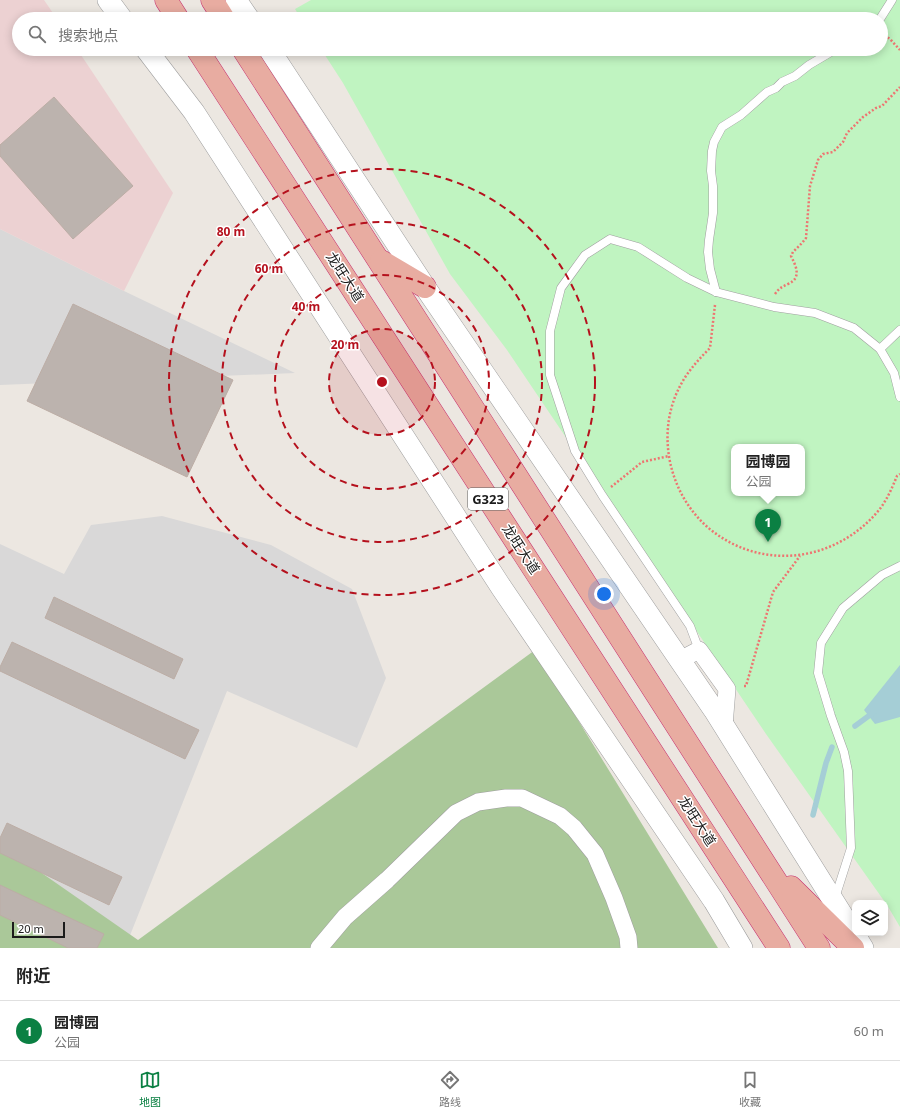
<!DOCTYPE html>
<html lang="zh">
<meta charset="utf-8">
<style>
body{margin:0;font-family:"Noto Sans","Noto Sans SC",sans-serif;background:#f6f6f6;color:#222}
.controls{position:absolute;right:12px;bottom:12px;display:grid;overflow:hidden;border-radius:8px;box-shadow:0 2px 10px #0003}
.controls button{width:36px;height:36px;display:grid;place-items:center;padding:0;border:0;border-bottom:1px solid #e0e0e0;background:#fff;color:#222;font:20px sans-serif}
.scale{position:absolute;left:12px;bottom:10px;width:53px;box-sizing:border-box;padding-left:4px;border:2px solid #1b1b1b;border-top:0;font-size:11px;line-height:14px;white-space:nowrap;color:#1b1b1b;-webkit-text-stroke:3px #fff;paint-order:stroke}
.you{position:absolute;left:604px;top:594px;width:14px;height:14px;margin:-10px;border:3px solid #fff;border-radius:50%;background:#1a73e8;box-shadow:0 0 0 6px #1a73e833}
.badge{display:grid;place-items:center;width:26px;height:26px;border-radius:50%;background:#0b8043;color:#fff;font-size:13px;font-weight:700}
.pin{position:absolute;translate:-50% -33px;filter:drop-shadow(0 1px 2px #0008)}
.pin::after{content:'';position:absolute;top:21px;width:14px;height:12px;background:inherit;clip-path:polygon(0 0,100% 0,50% 100%)}
.popup{position:absolute;left:731px;top:444px;width:74px;height:52px;box-sizing:border-box;display:grid;place-content:center;border-radius:8px;background:#fff;filter:drop-shadow(0 1px 3px #0005);font-size:13px;white-space:nowrap;color:#767676}
.popup b{font-size:15px;color:#222}
.popup::after{content:'';position:absolute;left:50%;top:100%;margin-left:-8px;border:8px solid transparent;border-top-color:#fff}
.list{margin:0;padding:0;list-style:none}
h2{display:flex;justify-content:space-between;align-items:center;height:52px;margin:0;padding:0 16px;font-size:17px}
h2 small{font-size:13px;font-weight:400;color:#767676}
.list li{display:grid;grid-template-columns:26px 1fr auto;gap:12px;align-items:center;box-sizing:border-box;height:60px;padding:0 16px;border-top:1px solid #e0e0e0}
.list b{display:block;font-size:15px;white-space:nowrap}
.list p{margin:0;font-size:13px;white-space:nowrap;color:#767676}
.list em{font-size:13px;font-style:normal;color:#767676}
.icon{flex:none;width:22px;height:22px;fill:none;stroke:currentColor;stroke-width:2;stroke-linecap:round;stroke-linejoin:round}
.map{position:relative;flex:none;width:900px;height:948px;overflow:hidden}
.search{position:absolute;background:#fff;box-shadow:0 2px 10px #0003;left:12px;right:12px;top:12px;height:44px;display:flex;align-items:center;gap:10px;box-sizing:border-box;padding:0 14px;border-radius:22px;color:#767676;font-size:15px}
.sheet{height:112px;background:#fff}
nav{display:flex;justify-content:space-around;align-items:center;box-sizing:border-box;height:56px;border-top:1px solid #e0e0e0;background:#fff;font-size:11px;color:#767676}
nav a{display:grid;justify-items:center;gap:2px}
nav .on{color:#0b8043}
.map>svg:first-child{display:block}
</style>
<div class="map">
<svg width="900" height="948" viewBox="0 0 900 948">
<rect width="100%" height="100%" fill="#ece7e1"/>
<!-- residential -->
<g fill="#d9d8d8">
<polygon points="0,229 124,291 295,373 0,385"/>
<polygon points="162,516 271,545 352,589 386,678 357,748 227,691 125,948 0,924 0,544 64,574 91,525"/>
</g>
<!-- commercial -->
<polygon fill="#ecd1d2" points="0,0 44,0 57,19 19,19 19,49 77,49 173,193 124,291 0,229"/>
<!-- forest -->
<polygon fill="#aac899" points="535,650 718,948 0,948 0,844 138,940"/>
<!-- park -->
<path fill="#c0f4c1" fill-rule="evenodd" d="M311 0H900V927L887 905 766 734 507 350 450 274 343 83 321 49H881V19H301L295 9ZM734 447H802V493H734Z"/>
<!-- water -->
<polygon fill="#a5ced6" points="900,665 900,717 875,724 864,710"/>
<g fill="none" stroke-linecap="round" stroke-linejoin="round">
<!-- stream -->
<g stroke="#a5ced6" stroke-width="5.5">
<polyline points="855,726 874,712"/>
<polyline points="813,815 826,763 832,747"/>
</g>
</g>
<!-- building -->
<g fill="#bcb3ae" stroke="#bcada5">
<polygon points="54,97 133,186 73,239 0,156 0,145"/>
<polygon points="73,304 233,380 187,477 27,401"/>
<polygon points="54,597 183,659 174,679 45,618"/>
<polygon points="12,642 199,730 185,759 0,671 0,667"/>
<polygon points="7,823 122,877 109,905 0,853 0,838"/>
<polygon points="0,885 104,934 97,948 68,948 0,915"/>
</g>
<g fill="none" stroke-linecap="round" stroke-linejoin="round">
<!-- service casing -->
<g stroke="#9f9f9f" stroke-width="9">
<g id="service">
<polyline points="880,19 892,0"/>
<polyline points="716,292 710,269 708,252 709,240 713,213 713,186 711,171 712,151 714,142 722,127 741,115 767,92 776,88 782,82 795,76 809,65 836,49"/>
<polyline points="900,330 880,349 894,373 900,397"/>
<polyline points="699,650 690,626 602,495 575,451 550,375 550,331 561,288 585,255 610,239 638,247 687,278 716,292 774,307 815,313 854,328 880,349"/>
<polyline points="835,898 851,848 848,771 844,752 831,716 818,673 821,643 843,608 882,575 900,566"/>
</g>
</g>
<!-- minor casing -->
<g stroke="#9f9f9f" stroke-width="18">
<g id="minor">
<polyline points="680,660 699,650 727,689 724,726"/>
<polyline points="319,948 345,917 387,880 456,813 478,802 506,798 522,798 560,816 574,828 595,854 614,898 628,937 629,948"/>
</g>
</g>
<!-- tertiary casing -->
<g stroke="#9f9f9f" stroke-width="22">
<g id="tertiary">
<polyline points="108,0 122,19"/>
<polyline points="236,0 249,19"/>
<polyline points="146,49 194,112 501,587 714,901 742,948"/>
<polyline points="269,49 425,287 714,710 863,948"/>
</g>
</g>
<!-- trunk casing -->
<g stroke="#c63270" stroke-width="23">
<g id="trunk">
<polyline points="166,0 178,19"/>
<polyline points="212,0 224,19"/>
<polyline points="197,49 779,948"/>
<polyline points="243,49 819,948"/>
<polyline points="381,261 425,287"/>
<polyline points="791,887 853,948"/>
</g>
</g>
<!-- path -->
<g stroke="#ed7571" stroke-width="2.5" stroke-dasharray="2 2" stroke-linecap="butt">
<polyline points="881,33 890,39 900,50"/>
<path d="M775 294C779 288 782 287 788 284 802 278 796 266 791 256L793 252 802 243 806 238 810 186 818 160 823 154 833 152 843 142 847 133 863 117 876 108 882 106 900 87"/>
<path d="M715 305 710 348C698 360 687 372 679 388 655 436 670 497 711 530 764 572 837 561 879 510 887 500 892 488 897 476L900 474"/>
<polyline points="611,487 642,462 669,456"/>
<polyline points="744,686 746,686 773,592 800,556"/>
</g>
<!-- service -->
<use href="#service" stroke="#fff" stroke-width="8"/>
<!-- minor -->
<use href="#minor" stroke="#fff" stroke-width="17"/>
<!-- tertiary -->
<use href="#tertiary" stroke="#fff" stroke-width="21"/>
<!-- trunk -->
<use href="#trunk" stroke="#e8aca1" stroke-width="22"/>
</g>
<!-- distance rings -->
<circle cx="382" cy="382" r="53" fill="#b5111d" fill-opacity=".12"/>
<g fill="none" stroke="#b5111d" stroke-width="2" stroke-dasharray="7 5">
<circle cx="382" cy="382" r="53"/>
<circle cx="382" cy="382" r="107"/>
<circle cx="382" cy="382" r="160"/>
<circle cx="382" cy="382" r="213"/>
</g>
<g text-anchor="middle" stroke-width="3" stroke-linejoin="round" paint-order="stroke">
<!-- shield labels -->
<rect fill="#fff" stroke="#5f5f5f" stroke-width="1" x="468" y="488" width="40" height="22" rx="3"/>
<g font-size="13" font-weight="bold" fill="#1b1b1b">
<text x="488" y="504">G323</text>
</g>
<!-- street labels -->
<g font-size="14" fill="#1b1b1b" stroke="#fff">
<text transform="translate(345 277) rotate(57)" y="5">龙旺大道</text>
<text transform="translate(521 549) rotate(57)" y="5">龙旺大道</text>
<text transform="translate(697 821) rotate(57)" y="5">龙旺大道</text>
</g>
</g>
<circle cx="382" cy="382" r="6" fill="#b5111d" stroke="#fff" stroke-width="2"/>
<g font-size="12" text-anchor="middle" font-weight="bold" fill="#b5111d" stroke="#fff" stroke-width="3" stroke-linejoin="round" paint-order="stroke">
<text x="231" y="236">80 m</text>
<text x="269" y="273">60 m</text>
<text x="306" y="311">40 m</text>
<text x="345" y="349">20 m</text>
</g>
</svg>
<div class="controls">
<button><svg class="icon" aria-label="layers" viewBox="0 0 24 24"><path d="M12 4l9 5-9 5-9-5zM3 14l9 5 9-5"/></svg></button>
</div>
<div class="scale">20 m</div>
<div class="you"></div>
<div class="pin badge" style="left:768px;top:542px">1</div>
<div class="popup"><b>园博园</b>公园</div>
<div class="search"><svg class="icon" aria-label="search" viewBox="0 0 24 24"><circle cx="10" cy="10" r="6"/><path d="M15 15l6 6"/></svg>搜索地点</div>
</div>
<section class="sheet">
<h2>附近<small></small></h2>
<ul class="list">
<li><span class="badge">1</span><div><b>园博园</b><p>公园</p></div><em>60 m</em></li>
</ul>
</section>
<nav>
<a class="on"><svg class="icon" aria-label="map" viewBox="0 0 24 24"><path d="M3 6l6-2 6 2 6-2v14l-6 2-6-2-6 2zM9 4v14M15 6v14"/></svg>地图</a>
<a><svg class="icon" aria-label="directions" viewBox="0 0 24 24"><path d="M12 3l9 9-9 9-9-9zM9 14v-3h6M13 9l2 2-2 2"/></svg>路线</a>
<a><svg class="icon" aria-label="saved" viewBox="0 0 24 24"><path d="M7 4h10v16l-5-4-5 4z"/></svg>收藏</a>
</nav>
